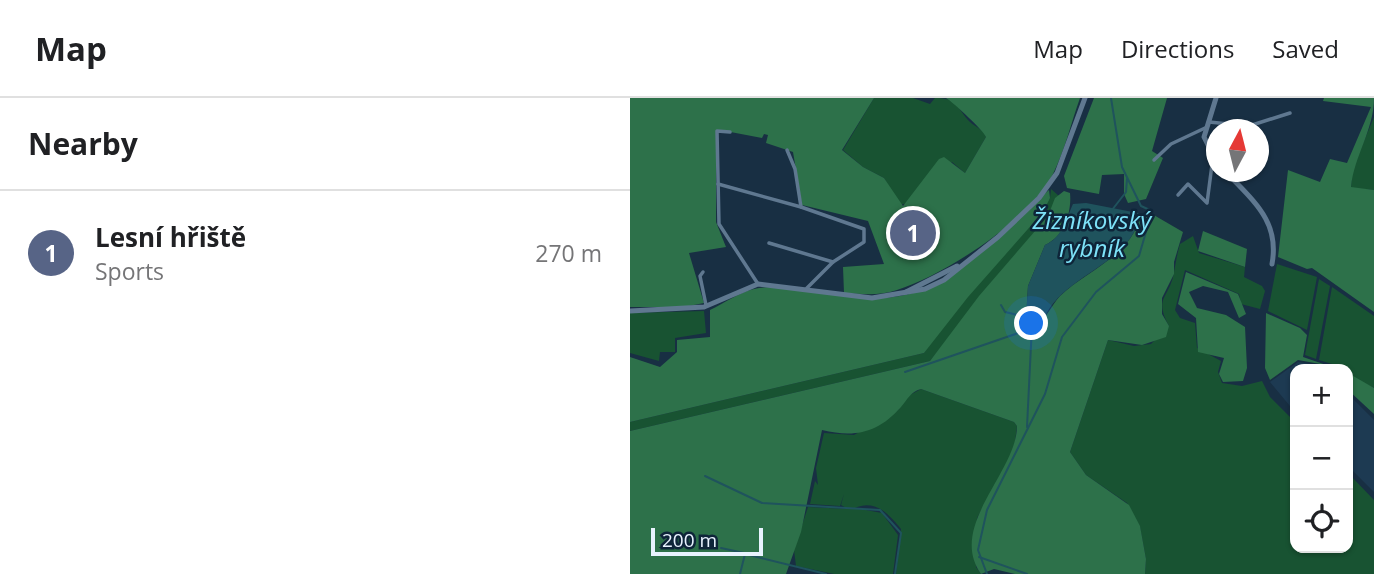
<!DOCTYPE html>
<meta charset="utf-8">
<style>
body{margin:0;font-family:"Open Sans",sans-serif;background:#f6f6f6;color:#202124}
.controls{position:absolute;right:21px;bottom:21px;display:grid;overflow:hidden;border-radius:14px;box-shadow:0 2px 5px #0004}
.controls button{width:63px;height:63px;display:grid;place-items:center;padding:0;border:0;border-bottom:2px solid #e0e0e0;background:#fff;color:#202124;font:35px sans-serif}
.compass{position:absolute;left:576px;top:21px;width:63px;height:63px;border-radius:50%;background:#fff;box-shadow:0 2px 5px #0004;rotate:7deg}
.scale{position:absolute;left:21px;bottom:18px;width:112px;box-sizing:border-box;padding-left:7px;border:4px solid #e8f3fe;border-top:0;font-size:19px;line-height:24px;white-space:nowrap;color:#e8f3fe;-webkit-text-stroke:5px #0e2539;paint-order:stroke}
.you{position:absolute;left:402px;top:226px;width:24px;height:24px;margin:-18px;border:5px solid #fff;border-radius:50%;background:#1a73e8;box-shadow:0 0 0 10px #1a73e833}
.badge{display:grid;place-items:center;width:46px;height:46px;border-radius:50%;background:#576486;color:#fff;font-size:23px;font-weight:700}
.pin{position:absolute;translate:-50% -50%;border:4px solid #fff;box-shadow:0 2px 7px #0006}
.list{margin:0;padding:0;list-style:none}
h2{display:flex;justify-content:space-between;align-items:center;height:91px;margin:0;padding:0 28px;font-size:30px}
h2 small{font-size:23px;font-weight:400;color:#757577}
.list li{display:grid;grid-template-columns:46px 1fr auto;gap:21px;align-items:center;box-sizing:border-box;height:126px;padding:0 28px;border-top:2px solid #e0e0e0}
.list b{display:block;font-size:26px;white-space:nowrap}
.list p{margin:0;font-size:23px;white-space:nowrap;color:#757577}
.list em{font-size:23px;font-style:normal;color:#757577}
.icon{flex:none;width:38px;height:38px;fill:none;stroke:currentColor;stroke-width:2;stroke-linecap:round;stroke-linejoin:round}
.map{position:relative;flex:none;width:744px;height:476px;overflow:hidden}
header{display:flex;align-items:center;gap:42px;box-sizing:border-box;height:98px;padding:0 35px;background:#fff;border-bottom:2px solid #e0e0e0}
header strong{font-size:33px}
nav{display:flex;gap:38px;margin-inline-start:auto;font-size:24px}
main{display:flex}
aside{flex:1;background:#fff}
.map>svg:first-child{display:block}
</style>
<header>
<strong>Map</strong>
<nav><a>Map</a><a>Directions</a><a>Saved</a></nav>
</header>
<main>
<aside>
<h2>Nearby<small></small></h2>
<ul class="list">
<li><span class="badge">1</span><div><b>Lesní hřiště</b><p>Sports</p></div><em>270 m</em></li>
</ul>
</aside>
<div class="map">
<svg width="744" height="476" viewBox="0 0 744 476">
<rect width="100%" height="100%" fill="#182f43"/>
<!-- built -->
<g fill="#1d3a52">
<polygon points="668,264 688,267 692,271 665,271 665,314 640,284"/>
<polygon points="718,296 744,322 744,394 718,368"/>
</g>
<!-- green -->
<g fill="#185332">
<path d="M244 0H283L300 6 305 0C329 0 326 10 340 24 346 30 353 30 356 39L335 75 322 64 278 105 270 107 254 80 233 69 213 52Z"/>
<polygon points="744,19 744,92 721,90 722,72"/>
<polygon points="421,91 429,98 418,118 300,263 0,333 0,324 294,255 311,227 420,100"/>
<path d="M563 138 569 155 615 169 614 179 632 188 635 193 630 211 611 206 609 196 555 172 545 212 550 220 565 225 567 250 591 263 588 274 592 285 612 288 632 283 640 299 665 324V450H718V375L744 402V476H515L516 461 510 429 497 405 456 377 440 354 478 242 504 248 521 246 539 228C523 199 540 200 544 174 546 164 547 156 550 146Z"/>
<polygon points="647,166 687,179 677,232 638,213"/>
<polygon points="689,181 700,188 686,261 675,257"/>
<polygon points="702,189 744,218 744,290 721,279 718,271 689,262"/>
<polygon points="74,213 76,235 45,240 45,254 30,254 29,263 0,255 0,215"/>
<path d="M291 291 384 324 387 328 384 352 347 420 346 469 351 476H266L271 431C259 416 245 401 225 410L252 415 268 437 263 476H204L166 468 164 452 178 409 218 411 211 407 214 396 210 408 180 406 185 383 188 387 186 370 194 335 224 337 268 312 278 298Z"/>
</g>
<!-- forest -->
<g fill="#2d714a">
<path d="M0 0H244L212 52 233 69 254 80 273 108 309 61 314 59 335 75 356 39C354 33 324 5 316 0H450C441 25 435 52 423 76 401 121 315 177 267 192 250 198 232 196 214 195L213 169 254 166 238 123 172 107 163 54 136 45 138 37 134 36 132 40 90 32 86 35V124L96 149 59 155 74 205 54 209H0Z"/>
<polygon points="464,0 537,0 522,53 533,60 516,101 498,105 494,96 494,76 472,77 469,96 437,90 434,78"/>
<path d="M694 0H744C744 32 724 58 721 89L744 92V214L682 170 677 171 648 159 658 72 690 84 700 61 717 65 741 9 693 3Z"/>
<path d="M419 92 420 100 413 114 338 199 294 255 0 324V259L30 269 47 254V242L80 239V212C94 205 113 192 129 190 145 188 162 191 177 193 230 200 265 208 314 183Z"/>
<path d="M434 93 440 95C442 114 434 139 415 147L398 188 396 220 405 228C417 220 421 208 430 198 457 172 503 157 510 117L522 116 553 134 544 164V176L532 200V216L539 228 536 239 512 247 478 242 440 354 456 377 499 407 510 428 516 461 515 476H385L364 471 351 476C317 428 387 374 387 328L384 324 291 291C280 294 278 301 271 309 248 335 225 340 192 332L171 434 156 476H0V333L300 263 349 198 418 118 425 100Z"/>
<polygon points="573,133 617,151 615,169 568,153"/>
<polygon points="556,174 608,196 616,216 609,220 598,194 573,188 559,194 567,210 596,217 615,229 617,270 613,283 593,284 589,276 594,260 568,254 566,220 548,206"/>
<polygon points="636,215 670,230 677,237 673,259 708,271 696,271 690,266 668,262 640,282 635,270"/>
<polygon points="718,275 744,290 744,316 718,292"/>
</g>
<!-- water -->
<path fill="#1f535d" d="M456 105 508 115 510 117C501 169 425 178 412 227L405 228 396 220 398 188 415 147C432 140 436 121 443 106Z"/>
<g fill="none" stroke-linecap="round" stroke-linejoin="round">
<!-- stream -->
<g stroke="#1f535d" stroke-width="2">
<polyline points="482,112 496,94 497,81"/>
<polyline points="371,207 375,214 397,219"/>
<polyline points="275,274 400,231"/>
<polyline points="397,329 402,227"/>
<polyline points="75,378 132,405 250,412 271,435 265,476"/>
<polyline points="91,450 114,455"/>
<polyline points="349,459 397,476"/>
<polyline points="110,476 115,456 196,476"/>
<polyline points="357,476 348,452 357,412 415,296 432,239 466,194 509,158 522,113 511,108 492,69 481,0"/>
</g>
<!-- street -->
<g stroke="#5f7890" stroke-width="3.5">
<polyline points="579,24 619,28 660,15"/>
<polyline points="100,34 87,33 89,126 128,186"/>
<polyline points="157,52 165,71 171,109"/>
<polyline points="524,62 541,46 575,30"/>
<polyline points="88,86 171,109 234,131 234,144 203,164 177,190"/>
<polyline points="548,97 558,86 577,105 583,59"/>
<polyline points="139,145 203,164"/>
<polyline points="73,174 70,178 76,207"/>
</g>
<!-- secondary -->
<g stroke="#5f7890" stroke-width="5">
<polyline points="586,0 574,39 586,63"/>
<path d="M596 74C623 103 650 123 642 166"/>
<polyline points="276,194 327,168"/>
<polyline points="0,213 74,209 128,186 242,200 295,191 314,182 368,139 409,100 427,75 455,0"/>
</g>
</g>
<g text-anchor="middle" stroke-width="5" stroke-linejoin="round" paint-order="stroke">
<!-- water labels -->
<g font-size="24" font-style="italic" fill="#7ee3f9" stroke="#0e2539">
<text x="462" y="131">Žizníkovský<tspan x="462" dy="28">rybník</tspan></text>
</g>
</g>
</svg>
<div class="controls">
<button>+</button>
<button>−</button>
<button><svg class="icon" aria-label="locate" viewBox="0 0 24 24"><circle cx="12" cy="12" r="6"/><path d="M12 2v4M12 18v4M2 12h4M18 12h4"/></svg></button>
</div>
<svg class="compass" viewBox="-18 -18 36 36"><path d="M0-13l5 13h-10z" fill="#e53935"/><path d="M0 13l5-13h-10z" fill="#757577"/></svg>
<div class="scale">200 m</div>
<div class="you"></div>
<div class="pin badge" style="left:283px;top:135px">1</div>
</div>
</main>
